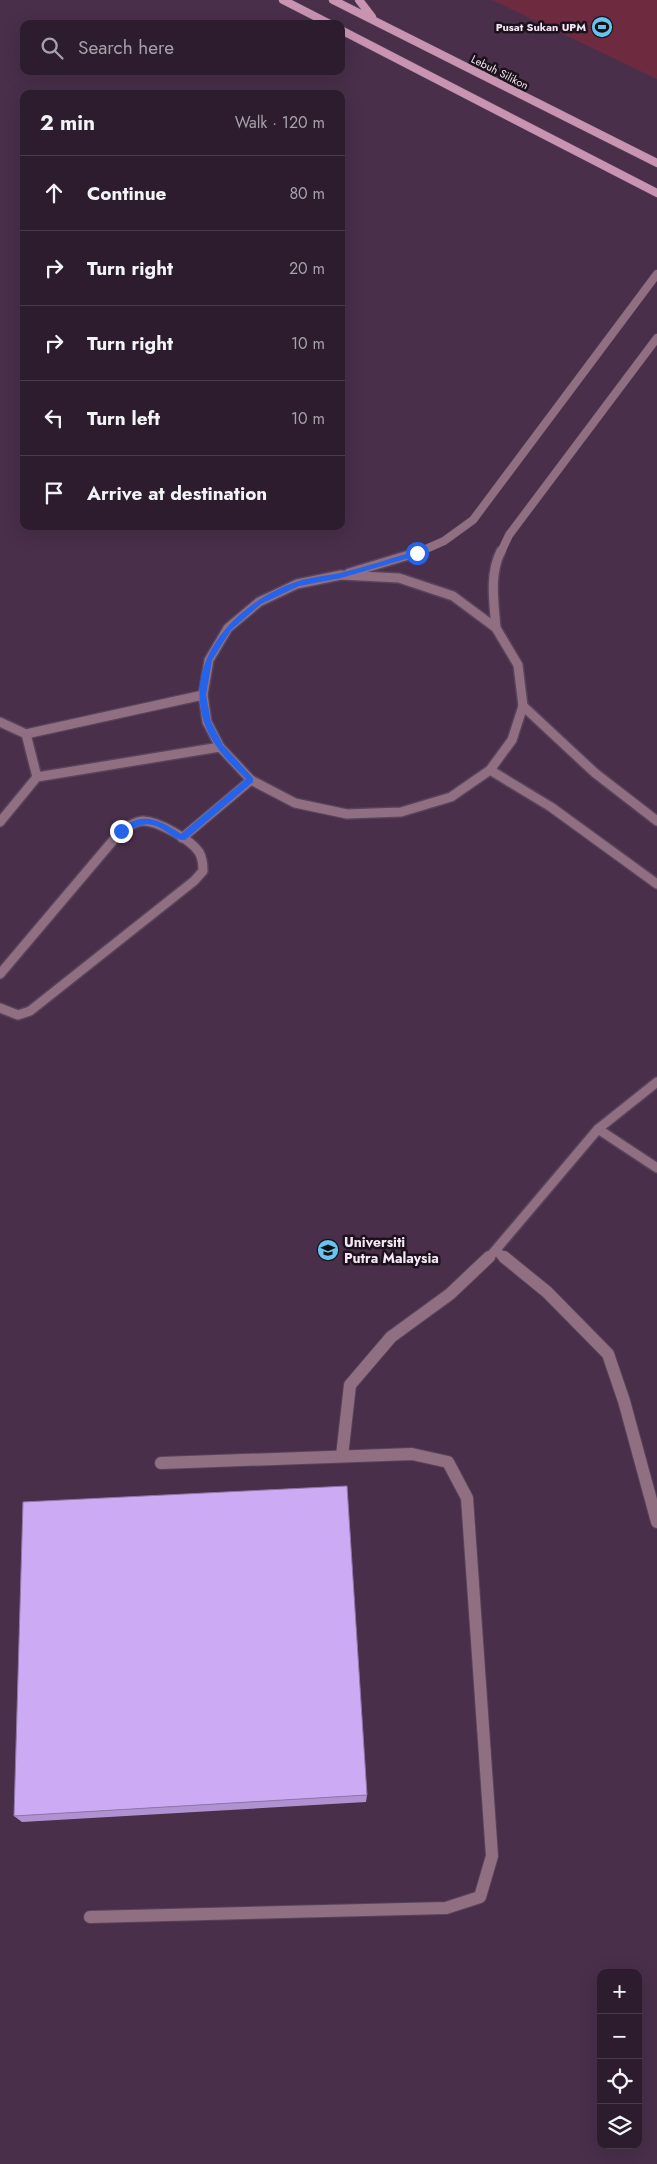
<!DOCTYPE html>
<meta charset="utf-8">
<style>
body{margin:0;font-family:Jost,sans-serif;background:#382939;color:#f1f3f6}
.controls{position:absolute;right:15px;bottom:15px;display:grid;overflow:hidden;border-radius:10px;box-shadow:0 5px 20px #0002}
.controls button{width:45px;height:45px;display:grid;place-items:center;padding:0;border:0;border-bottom:1px solid #483a49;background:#2c1c2d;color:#f1f3f6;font:25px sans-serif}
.stop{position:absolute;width:15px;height:15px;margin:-11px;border:4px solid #2563eb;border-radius:50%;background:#fff}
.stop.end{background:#2563eb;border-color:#fff;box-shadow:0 1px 5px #0008}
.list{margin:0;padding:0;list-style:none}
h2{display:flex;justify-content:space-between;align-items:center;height:65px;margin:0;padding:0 20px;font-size:21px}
h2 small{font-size:16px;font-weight:400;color:#a6a1aa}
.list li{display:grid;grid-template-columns:32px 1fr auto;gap:15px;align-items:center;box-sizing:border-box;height:75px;padding:0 20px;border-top:1px solid #483a49}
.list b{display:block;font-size:19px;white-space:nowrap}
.list em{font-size:16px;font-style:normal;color:#a6a1aa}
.icon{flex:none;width:28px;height:28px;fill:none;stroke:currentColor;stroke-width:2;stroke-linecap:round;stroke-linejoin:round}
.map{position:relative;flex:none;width:657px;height:2164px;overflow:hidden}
.search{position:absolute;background:#2c1c2d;box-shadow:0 5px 20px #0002;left:20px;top:20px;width:325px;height:55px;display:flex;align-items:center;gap:12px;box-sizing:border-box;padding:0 18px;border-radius:10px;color:#a6a1aa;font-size:19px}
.panel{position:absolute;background:#2c1c2d;box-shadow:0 5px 20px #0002;left:20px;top:90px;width:325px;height:440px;border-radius:10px}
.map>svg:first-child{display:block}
</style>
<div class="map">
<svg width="657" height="2164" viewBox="0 0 657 2164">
<rect width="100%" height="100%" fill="#3a253c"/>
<!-- built -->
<path fill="#492f4a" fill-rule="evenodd" d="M0 0H657V2164H0ZM24 24H341V71H24ZM24 94H341V526H24ZM601 1973H638V2145H601Z"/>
<!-- green -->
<polygon fill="#6e2b40" points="492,0 657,0 657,79"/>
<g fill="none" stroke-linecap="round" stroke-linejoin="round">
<!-- lane-far2 casing -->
<g stroke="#58445a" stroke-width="9">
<g id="lane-far2">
<polyline points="419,552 444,541 473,520 657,274"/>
<polyline points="501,552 509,535 657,338"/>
</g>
</g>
<!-- lane-far1 casing -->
<g stroke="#58445a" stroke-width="12">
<g id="lane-far1">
<polyline points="349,573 422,551"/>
<polygon points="341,575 399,578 453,596 496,628 518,665 523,706 512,740 490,770 451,797 401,812 347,814 295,803 251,780 220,747 207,722 203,695 209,660 228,628 259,602 297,584"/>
<path d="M496 628C494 603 489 574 501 551"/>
<polyline points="523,706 595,773 657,821"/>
<polyline points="0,722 26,734 203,695"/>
<polyline points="26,734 37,777"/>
<polyline points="490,770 551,807 657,884"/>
<polyline points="0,822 37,777 220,747"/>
<polyline points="182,838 251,780"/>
<path d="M0 974 121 831C127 827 134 822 142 821 157 820 191 840 199 852 202 857 203 865 203 871L194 881 30 1011 18 1015 0 1008"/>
<polyline points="598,1129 657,1168"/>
<polyline points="496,1251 506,1259"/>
<polyline points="488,1259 598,1129 657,1082"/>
</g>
</g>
<!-- lane casing -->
<g stroke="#58445a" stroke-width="14">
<g id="lane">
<polyline points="504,1257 547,1292 608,1354 624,1401 657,1522"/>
<polyline points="342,1456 350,1385 391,1337 450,1294 489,1257"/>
<polyline points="90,1917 446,1908 480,1897 492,1856 467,1498 448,1462 412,1454 161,1463"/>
</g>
</g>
<!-- secondary casing -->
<g stroke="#58445a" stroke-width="9">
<g id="secondary">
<polyline points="283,0 330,24"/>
<polyline points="333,0 657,163"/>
<polyline points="359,0 372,17"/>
<polyline points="341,30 657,193"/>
</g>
</g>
<!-- lane-far2 -->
<use href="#lane-far2" stroke="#916f82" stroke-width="8"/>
<!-- lane-far1 -->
<use href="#lane-far1" stroke="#916f82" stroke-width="9"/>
<!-- lane -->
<use href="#lane" stroke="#916f82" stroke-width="12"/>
<!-- secondary -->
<use href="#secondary" stroke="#c994b2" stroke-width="8"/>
</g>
<!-- wall -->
<polygon fill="#b092d2" points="367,1795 366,1802 22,1822 14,1816"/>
<!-- building -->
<polygon fill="#cdaaf4" stroke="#9077ab" points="347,1486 367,1795 14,1816 23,1502"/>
<!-- route -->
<path fill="#2563eb" d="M417 551 420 553 419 555 341 578 299 586 261 604 231 630 212 660 206 695 211 722 223 745 253 778V782L185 840C174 841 166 829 156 826 137 819 131 835 119 833V829C144 811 158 819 181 834L246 779C229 762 212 746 204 722 183 658 239 601 296 582 310 577 326 576 340 573 366 567 391 558 417 551Z"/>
<!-- icons -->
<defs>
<g id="stadium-disc" transform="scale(1.125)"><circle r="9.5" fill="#66c4ef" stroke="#1c121c"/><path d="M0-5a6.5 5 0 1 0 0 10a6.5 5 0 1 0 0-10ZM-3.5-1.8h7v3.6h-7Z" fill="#111"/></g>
<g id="university-disc" transform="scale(1.125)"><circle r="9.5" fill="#66c4ef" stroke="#1c121c"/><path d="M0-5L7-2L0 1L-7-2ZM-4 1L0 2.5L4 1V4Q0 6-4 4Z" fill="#111"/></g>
</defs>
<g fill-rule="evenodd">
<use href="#stadium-disc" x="602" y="27"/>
<use href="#university-disc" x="328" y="1250"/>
</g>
<g text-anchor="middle" stroke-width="5" stroke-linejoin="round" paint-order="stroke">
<!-- far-poi labels -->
<g font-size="11" font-weight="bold" fill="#f5e7f6" stroke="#1c121c" text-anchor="end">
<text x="586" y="31">Pusat Sukan UPM</text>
</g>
<!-- far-street labels -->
<g font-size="11" fill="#f5e7f6" stroke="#1c121c">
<text transform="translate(500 72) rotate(27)" y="4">Lebuh Silikon</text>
</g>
<!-- poi labels -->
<g font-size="14" font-weight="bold" fill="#f5e7f6" stroke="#1c121c" text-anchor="start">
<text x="344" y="1247">Universiti<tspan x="344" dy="16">Putra Malaysia</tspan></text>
</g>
</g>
</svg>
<div class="controls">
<button>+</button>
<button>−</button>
<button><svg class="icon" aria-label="locate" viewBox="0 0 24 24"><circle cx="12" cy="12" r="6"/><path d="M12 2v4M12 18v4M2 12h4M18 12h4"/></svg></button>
<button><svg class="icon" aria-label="layers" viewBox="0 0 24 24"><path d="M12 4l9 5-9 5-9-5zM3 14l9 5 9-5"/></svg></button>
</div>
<div class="stop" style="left:417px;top:553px"></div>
<div class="stop end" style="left:121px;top:831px"></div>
<div class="search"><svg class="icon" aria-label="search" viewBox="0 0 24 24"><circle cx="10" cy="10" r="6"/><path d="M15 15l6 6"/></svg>Search here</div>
<section class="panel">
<h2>2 min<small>Walk · 120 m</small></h2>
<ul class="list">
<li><svg class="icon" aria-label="ahead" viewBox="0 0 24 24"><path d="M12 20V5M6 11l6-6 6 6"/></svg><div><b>Continue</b></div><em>80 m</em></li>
<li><svg class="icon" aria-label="right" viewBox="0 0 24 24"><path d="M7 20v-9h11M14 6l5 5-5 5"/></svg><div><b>Turn right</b></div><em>20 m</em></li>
<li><svg class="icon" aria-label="right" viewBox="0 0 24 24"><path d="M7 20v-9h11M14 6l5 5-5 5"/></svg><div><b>Turn right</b></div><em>10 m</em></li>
<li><svg class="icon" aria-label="left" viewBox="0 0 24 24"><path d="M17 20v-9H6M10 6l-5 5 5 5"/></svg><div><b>Turn left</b></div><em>10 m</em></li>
<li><svg class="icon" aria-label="arrive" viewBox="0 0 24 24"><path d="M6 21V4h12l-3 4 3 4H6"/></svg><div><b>Arrive at destination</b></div></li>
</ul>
</section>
</div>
